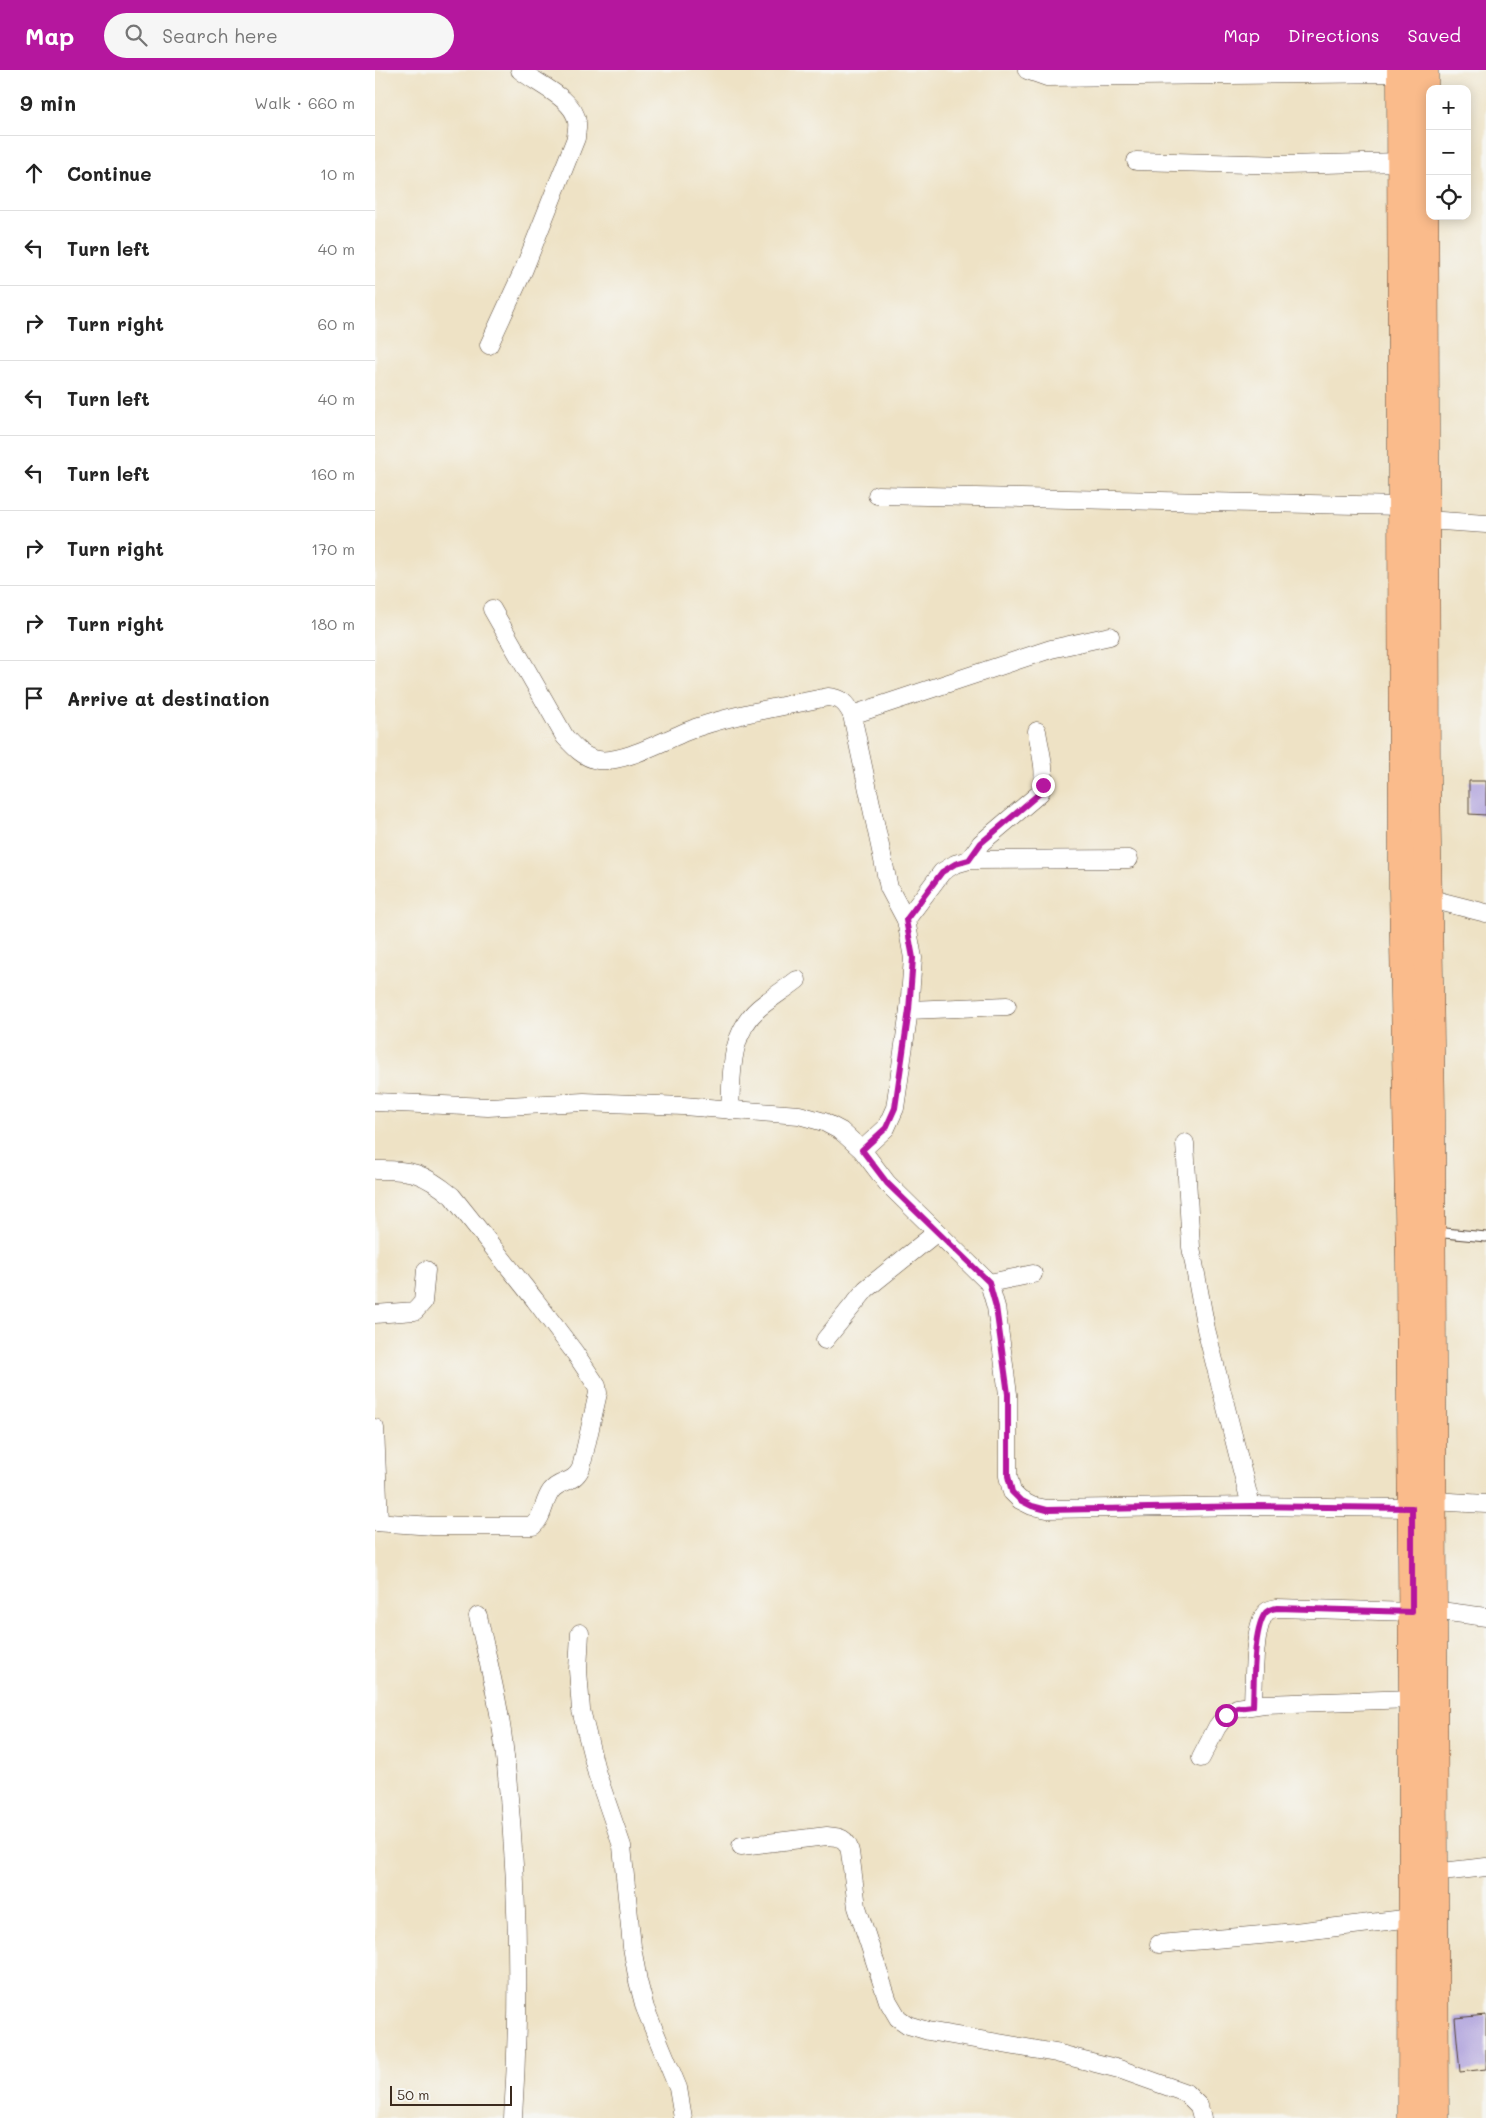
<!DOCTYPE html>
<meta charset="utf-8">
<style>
body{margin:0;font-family:Mali,sans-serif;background:#f6f6f6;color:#222}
.controls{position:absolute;right:15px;top:15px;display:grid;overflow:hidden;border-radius:10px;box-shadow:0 2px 12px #0003}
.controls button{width:45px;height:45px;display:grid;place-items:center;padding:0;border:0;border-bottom:1px solid #e0e0e0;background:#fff;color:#222;font:25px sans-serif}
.scale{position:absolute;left:15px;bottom:12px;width:122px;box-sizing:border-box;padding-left:5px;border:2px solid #3b2a1e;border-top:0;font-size:14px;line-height:18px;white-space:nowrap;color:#3b2a1e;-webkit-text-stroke:4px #f6f6f2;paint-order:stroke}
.stop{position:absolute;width:15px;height:15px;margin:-11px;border:4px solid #b5179e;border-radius:50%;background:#fff}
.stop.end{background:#b5179e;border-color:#fff;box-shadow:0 1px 5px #0008}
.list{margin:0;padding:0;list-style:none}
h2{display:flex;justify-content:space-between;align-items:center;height:65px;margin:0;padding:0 20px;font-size:21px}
h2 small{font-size:16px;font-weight:400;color:#767676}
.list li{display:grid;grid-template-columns:32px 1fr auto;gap:15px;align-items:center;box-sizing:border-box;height:75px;padding:0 20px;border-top:1px solid #e0e0e0}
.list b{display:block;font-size:19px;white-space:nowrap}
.list em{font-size:16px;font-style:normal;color:#767676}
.icon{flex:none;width:28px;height:28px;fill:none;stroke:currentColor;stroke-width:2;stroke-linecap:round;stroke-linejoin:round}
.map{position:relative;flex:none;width:1111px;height:2048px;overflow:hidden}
header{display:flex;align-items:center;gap:30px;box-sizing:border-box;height:70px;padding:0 25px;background:#b5179e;color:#fff}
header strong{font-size:24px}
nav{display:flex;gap:28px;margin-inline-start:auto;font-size:18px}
.search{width:350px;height:45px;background:#f6f6f6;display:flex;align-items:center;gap:12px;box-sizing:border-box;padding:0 18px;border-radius:28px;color:#767676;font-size:19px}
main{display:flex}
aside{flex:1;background:#fff}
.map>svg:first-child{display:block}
</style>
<header>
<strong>Map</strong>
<div class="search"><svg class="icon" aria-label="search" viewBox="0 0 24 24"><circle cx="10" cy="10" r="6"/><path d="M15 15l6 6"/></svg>Search here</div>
<nav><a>Map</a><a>Directions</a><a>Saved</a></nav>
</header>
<main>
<aside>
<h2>9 min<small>Walk · 660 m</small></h2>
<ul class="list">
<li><svg class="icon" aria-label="ahead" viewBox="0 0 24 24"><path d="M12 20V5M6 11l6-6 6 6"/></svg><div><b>Continue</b></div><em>10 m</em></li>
<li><svg class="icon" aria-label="left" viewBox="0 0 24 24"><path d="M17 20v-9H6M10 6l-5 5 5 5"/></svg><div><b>Turn left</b></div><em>40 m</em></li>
<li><svg class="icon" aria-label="right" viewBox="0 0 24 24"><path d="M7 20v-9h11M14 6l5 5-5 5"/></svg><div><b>Turn right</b></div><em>60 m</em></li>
<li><svg class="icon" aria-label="left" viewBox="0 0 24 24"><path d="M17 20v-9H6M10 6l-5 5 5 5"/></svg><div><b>Turn left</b></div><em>40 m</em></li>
<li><svg class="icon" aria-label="left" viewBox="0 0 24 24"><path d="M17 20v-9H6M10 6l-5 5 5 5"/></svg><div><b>Turn left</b></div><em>160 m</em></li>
<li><svg class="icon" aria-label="right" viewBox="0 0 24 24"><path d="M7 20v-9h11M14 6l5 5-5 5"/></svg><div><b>Turn right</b></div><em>170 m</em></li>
<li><svg class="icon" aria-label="right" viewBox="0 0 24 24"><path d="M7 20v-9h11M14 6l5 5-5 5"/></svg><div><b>Turn right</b></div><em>180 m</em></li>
<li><svg class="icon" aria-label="arrive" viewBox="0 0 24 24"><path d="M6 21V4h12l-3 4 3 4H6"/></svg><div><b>Arrive at destination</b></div></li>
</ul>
</aside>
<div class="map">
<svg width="1111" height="2048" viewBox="0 0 1111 2048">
<rect width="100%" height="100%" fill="#f6f6f2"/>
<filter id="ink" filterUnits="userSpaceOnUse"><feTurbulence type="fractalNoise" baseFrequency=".02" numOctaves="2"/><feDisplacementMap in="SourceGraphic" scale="10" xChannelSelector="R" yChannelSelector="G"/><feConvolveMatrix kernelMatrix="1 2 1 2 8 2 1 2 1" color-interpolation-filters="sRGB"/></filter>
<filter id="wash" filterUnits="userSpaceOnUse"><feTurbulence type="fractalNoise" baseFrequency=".0096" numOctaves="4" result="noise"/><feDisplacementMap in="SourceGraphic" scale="20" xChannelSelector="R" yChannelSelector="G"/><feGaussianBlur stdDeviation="1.12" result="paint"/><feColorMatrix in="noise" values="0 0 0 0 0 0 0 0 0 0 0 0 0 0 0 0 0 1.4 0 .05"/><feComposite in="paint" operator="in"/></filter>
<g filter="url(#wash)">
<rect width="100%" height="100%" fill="#eee2c5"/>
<g id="blocks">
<!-- building -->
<g fill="#b7abdf">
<polygon points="1094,711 1111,711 1111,745 1094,744"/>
<polygon points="1111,1945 1111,1999 1085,2002 1080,1948"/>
</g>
</g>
</g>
<g filter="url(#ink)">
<use href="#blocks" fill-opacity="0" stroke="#564637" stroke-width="1"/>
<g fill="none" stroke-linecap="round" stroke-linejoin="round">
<!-- lane casing -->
<g stroke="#564637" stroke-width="11">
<polyline id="lane" points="1059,1162 1111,1167"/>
</g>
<!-- street casing -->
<g stroke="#564637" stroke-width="19">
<g id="street">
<polyline points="652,0 672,7 1026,3"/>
<polyline points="761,91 911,95 1026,92"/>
<path d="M114 275 149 199 201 68C201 63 203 57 202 52 200 29 162 14 145 0"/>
<polyline points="502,425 1027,436"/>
<polyline points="1051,450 1111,454"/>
<path d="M117 539 190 667C199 677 209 688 223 690 250 694 296 666 323 657 366 643 409 636 453 627 466 628 471 633 477 645L514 818 531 850 538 888 534 940 520 1038 511 1058 487 1080"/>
<polyline points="477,645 676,579 735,566"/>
<path d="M594 790 606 773 665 723C673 703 665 682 662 661"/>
<polyline points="1052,828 1111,843"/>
<polyline points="531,850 567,802 580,794 594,790 754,789"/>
<polyline points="534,940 632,936"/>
<polyline points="0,1032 113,1037 209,1032 308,1036 424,1045 449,1052 466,1061 487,1080 512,1113 614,1213 621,1237 633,1324 633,1406 637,1422 645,1430 657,1436 672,1439 876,1436 1037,1438"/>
<path d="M355 1040C357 1004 354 964 384 938 396 928 409 920 422 910"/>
<polyline points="810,1073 816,1177 831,1259 876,1436"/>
<path d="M0 1100C36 1099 49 1103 77 1126L160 1230 200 1283 222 1316 223 1323 206 1398C198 1415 185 1409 176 1421 168 1432 169 1446 158 1456H58L0 1452"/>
<polyline points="614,1213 658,1204"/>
<polyline points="0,1244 40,1241 48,1232 51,1200"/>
<polyline points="450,1270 491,1219 562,1162"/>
<polyline points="0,1358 4,1452"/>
<polyline points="1057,1431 1111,1434"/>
<polyline points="1058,1540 1111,1547"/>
<path d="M103 1546C112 1587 123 1628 128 1669 143 1794 146 1922 138 2048"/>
<polyline points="205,1563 203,1600 206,1640 222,1704 247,1776 257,1877 263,1911 270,1938 303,2018 308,2048"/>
<path d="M878 1635C879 1613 878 1563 889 1545 892 1540 896 1539 902 1538L1037 1542"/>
<polyline points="826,1688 842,1657 851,1645 862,1638 889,1634 1038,1629"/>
<path d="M366 1776 452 1766C465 1767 472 1768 475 1782L482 1837 513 1931 523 1948 533 1955 553 1961 681 1983 744 1999 811 2023 824 2036 827 2048"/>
<polyline points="1058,1803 1111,1797"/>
<polyline points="784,1874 920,1862 1037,1848"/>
</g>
</g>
<!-- primary casing -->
<g stroke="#564637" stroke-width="29">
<g id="primary">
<polyline points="1026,0 1028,820 1035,1192 1038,1629 1037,2048"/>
<polyline points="1049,0 1051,708 1056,1041 1060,2048"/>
</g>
</g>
<!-- lane -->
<use href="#lane" stroke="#fff" stroke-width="9"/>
<!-- street -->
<use href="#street" stroke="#fff" stroke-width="18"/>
<!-- primary -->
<use href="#primary" stroke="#fabb8b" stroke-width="28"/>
</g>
</g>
<g fill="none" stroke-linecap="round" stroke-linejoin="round" filter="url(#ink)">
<!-- route -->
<path stroke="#b5179e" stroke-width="6" d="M668 715 665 723 606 773 594 790 580 794 567 802 531 850 538 888 534 940 520 1038 511 1058 487 1080 512 1113 614 1212 621 1237 633 1324V1406L637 1422 645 1430 657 1436 672 1440 876 1436 1037 1438V1542L902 1538C896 1539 892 1540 889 1545 878 1563 879 1614 878 1636L862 1638 851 1645"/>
</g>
</svg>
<div class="controls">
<button>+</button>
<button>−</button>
<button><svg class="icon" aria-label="locate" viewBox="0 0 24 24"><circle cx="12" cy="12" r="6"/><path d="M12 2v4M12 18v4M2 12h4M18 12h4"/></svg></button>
</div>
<div class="scale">50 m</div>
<div class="stop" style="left:851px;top:1645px"></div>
<div class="stop end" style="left:668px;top:715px"></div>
</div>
</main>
